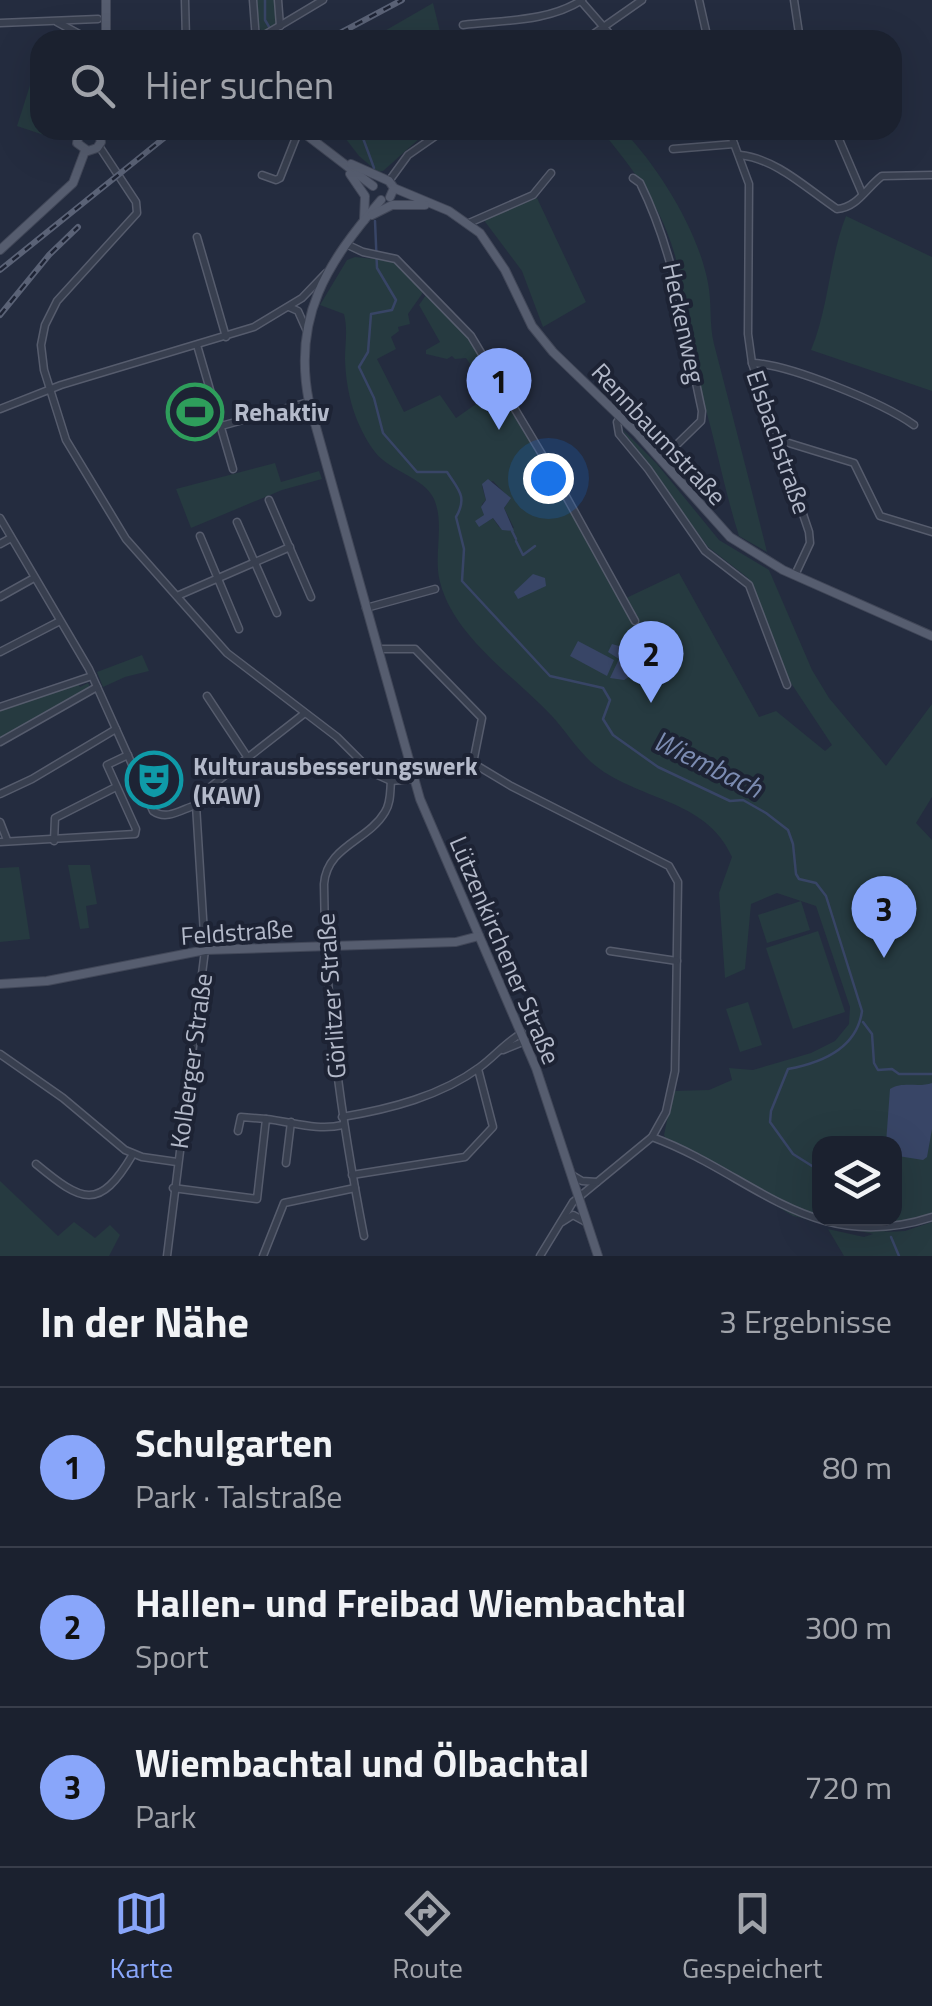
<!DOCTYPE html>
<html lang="de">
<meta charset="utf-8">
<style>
body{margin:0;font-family:"Titillium Web",sans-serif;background:#282e3b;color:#f1f3f6}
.controls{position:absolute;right:30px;bottom:30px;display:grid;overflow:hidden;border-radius:20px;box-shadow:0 10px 40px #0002}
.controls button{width:90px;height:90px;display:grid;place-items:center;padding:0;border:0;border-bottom:2px solid #393e4b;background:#1b212f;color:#f1f3f6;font:50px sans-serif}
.you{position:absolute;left:548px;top:478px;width:35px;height:35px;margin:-25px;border:8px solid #fff;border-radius:50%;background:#1a73e8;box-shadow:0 0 0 15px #1a73e833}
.badge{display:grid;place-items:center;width:65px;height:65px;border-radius:50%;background:#89a6fa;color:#111;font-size:32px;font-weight:700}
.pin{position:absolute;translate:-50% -82px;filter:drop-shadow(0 2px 5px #0008)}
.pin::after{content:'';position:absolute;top:52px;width:35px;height:30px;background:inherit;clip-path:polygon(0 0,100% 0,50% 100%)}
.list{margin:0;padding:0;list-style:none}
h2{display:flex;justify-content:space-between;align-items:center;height:130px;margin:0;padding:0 40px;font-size:42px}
h2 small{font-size:32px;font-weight:400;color:#a0a3aa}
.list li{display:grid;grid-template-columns:65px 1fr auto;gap:30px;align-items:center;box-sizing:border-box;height:160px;padding:0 40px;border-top:2px solid #393e4b}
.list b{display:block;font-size:38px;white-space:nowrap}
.list p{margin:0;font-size:32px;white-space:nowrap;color:#a0a3aa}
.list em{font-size:32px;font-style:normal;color:#a0a3aa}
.icon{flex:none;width:55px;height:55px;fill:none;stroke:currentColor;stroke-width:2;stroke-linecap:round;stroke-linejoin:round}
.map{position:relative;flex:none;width:932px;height:1256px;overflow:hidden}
.search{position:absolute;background:#1b212f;box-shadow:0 10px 40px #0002;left:30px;right:30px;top:30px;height:110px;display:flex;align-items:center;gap:25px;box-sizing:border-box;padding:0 35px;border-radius:30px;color:#a0a3aa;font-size:38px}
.sheet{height:610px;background:#1b212f}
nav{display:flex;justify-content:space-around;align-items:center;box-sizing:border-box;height:140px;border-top:2px solid #393e4b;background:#1b212f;font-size:28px;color:#a0a3aa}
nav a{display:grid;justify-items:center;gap:5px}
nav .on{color:#89a6fa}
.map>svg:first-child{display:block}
</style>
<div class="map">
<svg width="932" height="1256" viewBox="0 0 932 1256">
<rect width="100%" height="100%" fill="#242c3f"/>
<!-- green -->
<g fill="#263a40" fill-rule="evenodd">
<polygon points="256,0 276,0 277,23 262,32 257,24"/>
<polygon points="433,3 442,40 369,40"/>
<polygon points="40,54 40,130 53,130 44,135 17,126"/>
<polygon points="339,130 429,130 383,171 378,172 359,156"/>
<path d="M601 130H623C659 168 698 230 708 283 712 303 709 324 714 344 732 413 750 483 767 552L739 536C725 492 717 448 704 403 687 347 689 287 667 232 652 193 627 162 601 130Z"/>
<polygon points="537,198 586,302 543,327 522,271 483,219"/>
<path d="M846 216 932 257V391L811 350C829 307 829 259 846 216Z"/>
<path d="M355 257 394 261 422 290V294L408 314 410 324 398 327 399 331 391 337 396 349 377 359 404 412 440 395 456 418 489 395 481 382 484 378 475 371 466 358 455 359 452 356 447 359 426 354V350L440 342 419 305 426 295 468 337 550 473 622 600 679 573 759 717 776 711 825 751 832 745 789 680 748 578 708 547 620 427 657 464 719 540 769 570 812 670 829 698 886 766 932 704V797L916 823 932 840V1214L903 1228 884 1232 905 1231 932 1222V1256H844L828 1229 864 1237 873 1234 793 1216 666 1139 664 1135 673 1091 709 1090 732 1080 729 1068 753 1070 811 1053 835 1041 849 1024 850 1007 816 906 777 893 751 904 745 969 725 978 719 893 732 857C706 797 635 801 591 762 576 748 565 730 551 715 514 676 454 637 440 582 433 557 445 524 434 499 424 477 389 471 375 452 355 425 346 393 345 359 345 343 348 330 344 314L320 305 347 260ZM493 481 510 499 504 508 514 528 499 527 493 518 479 526 484 515 482 504 486 500 482 486ZM820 1144H894V1218H820Z"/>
<polygon points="275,463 281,482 319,471 322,479 282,490 191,528 176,489"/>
<polygon points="142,655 149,671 125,677 103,687 97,672"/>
<polygon points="78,683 80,687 88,683 90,687 0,738 0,710"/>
<polygon points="68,865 90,865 97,904 86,906 89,928 80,929"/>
<polygon points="19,867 30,939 0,942 0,868"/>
<polygon points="801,901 810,930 767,943 758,915"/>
<polygon points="818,931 845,1012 793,1029 766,948"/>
<polygon points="748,1002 762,1045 740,1052 726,1009"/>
<polygon points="0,1181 58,1236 74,1222 95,1238 110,1225 120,1235 109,1256 0,1256"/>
</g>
<!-- water -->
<g fill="#384566">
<polygon points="488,479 511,498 504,508 514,531 502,530 493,518 479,527 475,521 484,515 481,507 486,500 482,484"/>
<polygon points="533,574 545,578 546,586 518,599 514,592"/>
<polygon points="578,641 614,660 607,676 570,656"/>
<polygon points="612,644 626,648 636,659 636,667 630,672 632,675 624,680 610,678 619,659 608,652"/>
<path d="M932 1083V1129L927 1157 923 1160 898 1156 895 1164 894 1144 886 1143 890 1089C903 1081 919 1088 932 1083Z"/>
</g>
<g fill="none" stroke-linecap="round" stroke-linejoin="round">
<!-- stream -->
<g stroke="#384566" stroke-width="2.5">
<polyline points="265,0 265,20 277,40"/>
<polyline points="360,130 374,168"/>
<path d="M375 221 377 268 396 300 392 310 371 314 368 352 359 367 374 398 383 433 417 472H447C458 489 468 497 456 517L464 549 462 581 550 676 603 688 610 700 603 719 613 735 658 767 730 801 743 800 766 813 788 830 793 844 796 874 799 879 816 883 826 896 862 1011C857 1048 821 1063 788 1069L771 1111 770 1122 793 1154 820 1171"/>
<polyline points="512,531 516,539"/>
<polyline points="516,541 523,555 535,546"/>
<polyline points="863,1022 872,1034 874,1063 878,1070 892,1069 899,1074 932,1074"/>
<polyline points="891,1237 899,1256"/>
</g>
<!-- minor casing -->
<g stroke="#565c6d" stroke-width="9">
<g id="minor">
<polyline points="185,0 186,40"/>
<polyline points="253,0 256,40"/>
<polyline points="278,0 280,26"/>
<polyline points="699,0 708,40"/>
<polyline points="794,0 800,40"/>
<polyline points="581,1 615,40"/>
<polyline points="57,22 90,40"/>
<polyline points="0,23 98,19"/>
<path d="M463 25C503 20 548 22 582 0"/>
<polyline points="256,40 323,0"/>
<polyline points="585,40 642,0"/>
<polyline points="729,130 749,184 748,334 752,363 809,532 810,543 795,575"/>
<polyline points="835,130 862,193"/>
<polyline points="99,146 136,202 137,213 57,301 45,325 41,345 44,370 66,440 126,539 227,653 337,737 373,773 391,781 413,779"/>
<polyline points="673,149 734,144"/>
<path d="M740 155C777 159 807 189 837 209 857 208 867 187 882 176L932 175"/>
<polyline points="262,175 276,180 280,178 299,130"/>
<path d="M633 178 640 183C677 258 684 331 702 411L701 421 662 459"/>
<polyline points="389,181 408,155 444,130"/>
<polyline points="469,223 533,195 551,173"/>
<polyline points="197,237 226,337"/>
<polyline points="348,245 363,252 396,259 471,336 552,471 635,621"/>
<polyline points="289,307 298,311 306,329"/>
<polyline points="197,345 233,469"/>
<path d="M752 363C789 364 883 403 914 425"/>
<polyline points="0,409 61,385 254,327 302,298 326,273"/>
<polyline points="621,417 617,422 619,434 648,469 705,551 749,585 787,685"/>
<polyline points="221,426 309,402"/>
<polyline points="779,440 854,463 880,516 932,532"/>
<polyline points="269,500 311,597"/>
<path d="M0 518 89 669 153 811C167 821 182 809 196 805"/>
<polyline points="237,522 277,613"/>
<polyline points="200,536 239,629"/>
<polyline points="0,544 11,538"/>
<polyline points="177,596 290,547"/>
<polyline points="0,597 34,578"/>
<polyline points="366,608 435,589"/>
<polyline points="378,649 415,649 482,718 474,758 476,765 511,786 669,866 678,882 675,1071 666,1112 652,1137 573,1202 540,1256"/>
<polyline points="0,652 60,621"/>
<polyline points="207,696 248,758"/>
<polyline points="0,707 92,676"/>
<polyline points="0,742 97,687"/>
<polyline points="0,794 32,779 116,729"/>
<polyline points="0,822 7,840"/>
<polyline points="54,841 55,818 116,787"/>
<polyline points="0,842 135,834 136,829 107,765 128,755"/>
<polyline points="610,951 677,961"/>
<polyline points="503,1050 525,1041"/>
<polyline points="0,1054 63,1098 125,1150 142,1157 177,1162"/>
<path d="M342 1117C390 1109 441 1096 480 1067 495 1056 506 1042 522 1033"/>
<polyline points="238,1131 241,1117 266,1119"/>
<path d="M652 1137C753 1174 812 1256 932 1217"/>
<polyline points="286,1163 291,1122"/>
<path d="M36 1164C82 1202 99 1212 133 1154"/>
<polyline points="352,1175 465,1157 493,1127 478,1069"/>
<polyline points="572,1175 582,1181 597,1182"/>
<path d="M173 1188 257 1199 266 1119C293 1122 317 1131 343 1125"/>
<polyline points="562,1222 573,1215 586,1222"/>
<path d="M364 1236C341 1118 325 1003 324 884 327 846 368 841 385 812 391 803 390 791 391 781"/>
<polyline points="167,1256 205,950 196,805 200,795 305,713"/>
<polyline points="263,1256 284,1203 355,1188"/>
</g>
</g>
<!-- major casing -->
<g stroke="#414758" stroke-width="10">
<g id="major">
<polyline points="106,0 106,40"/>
<polyline points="80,130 77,143 88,151 97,148 101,142 98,130"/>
<polyline points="300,130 373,186"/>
<polyline points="351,164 389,181 394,188 390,197"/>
<polyline points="350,174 365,196 364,220"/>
<polyline points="394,188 449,211 480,233 505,270 532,326 553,352 637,433 730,537 783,570 932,636"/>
<path d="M381 200C327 263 292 317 309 402L420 799 536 1068 598 1256"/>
<polyline points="372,215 392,205 425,205"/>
<polyline points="0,250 73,183 85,151"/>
<polyline points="0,984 47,981 205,950 456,942 479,936"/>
</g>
</g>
<!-- minor -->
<use href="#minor" stroke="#383f4f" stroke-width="6"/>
<!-- major -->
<use href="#major" stroke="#565d6f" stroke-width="8"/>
<!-- rail casing -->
<g stroke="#5a6276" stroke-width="6">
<g id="rail">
<polyline points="327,40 402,0"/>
<polyline points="0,270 174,130"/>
<polyline points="0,315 49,255 78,227"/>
</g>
</g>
<!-- rail -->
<use href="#rail" stroke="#1d2334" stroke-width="2.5" stroke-dasharray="8" stroke-linecap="butt"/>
</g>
<!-- icons -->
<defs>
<g id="stadium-ring" transform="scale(2.875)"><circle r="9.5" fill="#1d2334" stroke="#2e9e5b" stroke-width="1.5"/><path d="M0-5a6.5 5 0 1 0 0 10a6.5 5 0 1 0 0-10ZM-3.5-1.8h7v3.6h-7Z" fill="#2e9e5b"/></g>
<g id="theatre-ring" transform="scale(2.875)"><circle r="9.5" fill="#1d2334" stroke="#0f9aa8" stroke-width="1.5"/><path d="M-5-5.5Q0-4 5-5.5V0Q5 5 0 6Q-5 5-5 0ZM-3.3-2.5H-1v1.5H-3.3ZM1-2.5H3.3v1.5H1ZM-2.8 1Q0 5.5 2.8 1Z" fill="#0f9aa8"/></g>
</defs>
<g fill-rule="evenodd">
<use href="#stadium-ring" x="195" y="412"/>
<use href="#theatre-ring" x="154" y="780"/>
</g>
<g text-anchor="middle" stroke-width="8" stroke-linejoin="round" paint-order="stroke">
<!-- street labels -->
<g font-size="25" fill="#b4baca" stroke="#1d2334">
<text transform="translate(684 323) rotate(78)" y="9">Heckenweg</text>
<text transform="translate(659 434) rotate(47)" y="9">Rennbaumstraße</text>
<text transform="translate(779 442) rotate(71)" y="9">Elsbachstraße</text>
<text transform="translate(237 932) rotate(-4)" y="9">Feldstraße</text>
<text transform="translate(505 950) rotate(67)" y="9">Lützenkirchener Straße</text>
<text transform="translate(331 996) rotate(-94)" y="9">Görlitzer Straße</text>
<text transform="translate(191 1061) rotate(-82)" y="9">Kolberger Straße</text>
</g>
<!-- poi labels -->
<g font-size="25" font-weight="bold" fill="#b4baca" stroke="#1d2334" text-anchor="start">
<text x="234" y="421">Rehaktiv</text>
<text x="193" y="775">Kulturausbesserungswerk<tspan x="193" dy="29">(KAW)</tspan></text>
</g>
<!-- water labels -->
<g font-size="28" font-style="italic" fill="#7c8cb2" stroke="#1d2334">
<text transform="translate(708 764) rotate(26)" y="10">Wiembach</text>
</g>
</g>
</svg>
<div class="controls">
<button><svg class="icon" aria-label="layers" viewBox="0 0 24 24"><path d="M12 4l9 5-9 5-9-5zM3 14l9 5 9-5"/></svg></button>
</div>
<div class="you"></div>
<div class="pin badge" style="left:499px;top:430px">1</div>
<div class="pin badge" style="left:651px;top:703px">2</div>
<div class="pin badge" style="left:884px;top:958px">3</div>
<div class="search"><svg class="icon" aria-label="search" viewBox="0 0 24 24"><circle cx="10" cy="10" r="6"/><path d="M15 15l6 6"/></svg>Hier suchen</div>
</div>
<section class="sheet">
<h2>In der Nähe<small>3 Ergebnisse</small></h2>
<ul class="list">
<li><span class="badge">1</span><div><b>Schulgarten</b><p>Park · Talstraße</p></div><em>80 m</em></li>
<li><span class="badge">2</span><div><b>Hallen- und Freibad Wiembachtal</b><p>Sport</p></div><em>300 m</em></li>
<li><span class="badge">3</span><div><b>Wiembachtal und Ölbachtal</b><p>Park</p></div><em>720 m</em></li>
</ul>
</section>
<nav>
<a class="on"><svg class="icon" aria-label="map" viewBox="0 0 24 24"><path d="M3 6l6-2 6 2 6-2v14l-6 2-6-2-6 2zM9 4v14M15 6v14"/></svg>Karte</a>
<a><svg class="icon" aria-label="directions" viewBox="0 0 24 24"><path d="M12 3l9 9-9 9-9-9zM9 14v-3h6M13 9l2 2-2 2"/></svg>Route</a>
<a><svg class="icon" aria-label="saved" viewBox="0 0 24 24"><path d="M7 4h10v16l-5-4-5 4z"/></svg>Gespeichert</a>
</nav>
